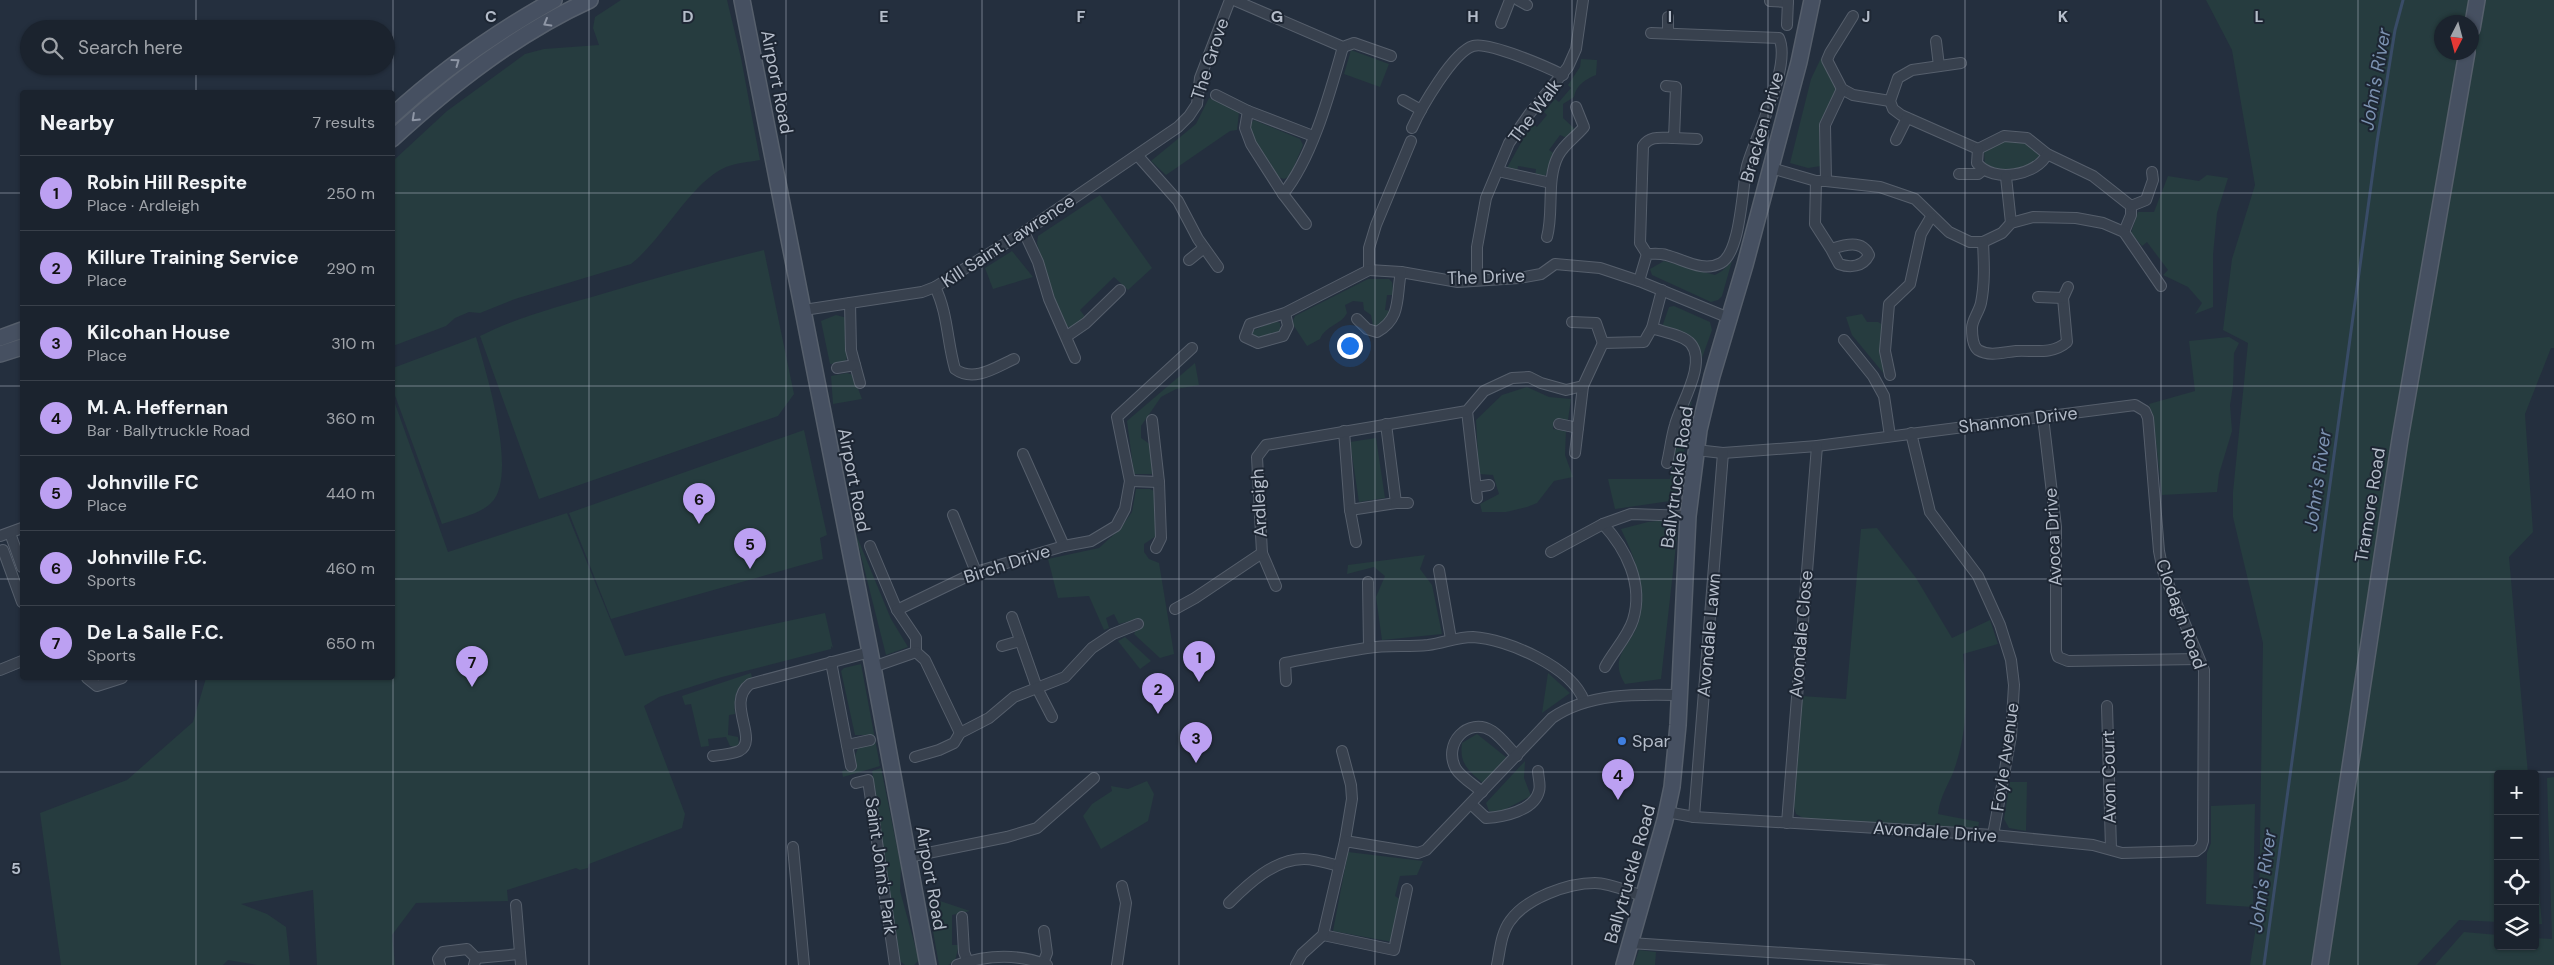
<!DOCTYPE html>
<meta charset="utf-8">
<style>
body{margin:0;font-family:"DM Sans",sans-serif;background:#242b36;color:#f1f3f6}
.controls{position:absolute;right:15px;bottom:15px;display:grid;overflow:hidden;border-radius:5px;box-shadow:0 1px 4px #0004}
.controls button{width:45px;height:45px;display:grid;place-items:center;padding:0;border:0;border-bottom:1px solid #39404a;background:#1b232e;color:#f1f3f6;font:25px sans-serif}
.compass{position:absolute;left:2434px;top:15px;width:45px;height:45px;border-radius:50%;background:#1b232e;box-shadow:0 1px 4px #0004;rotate:186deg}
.you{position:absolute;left:1349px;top:345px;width:18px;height:18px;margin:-12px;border:4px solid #fff;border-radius:50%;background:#1a73e8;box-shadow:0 0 0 8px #1a73e833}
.badge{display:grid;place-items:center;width:32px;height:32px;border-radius:50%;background:#bca0f2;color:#111;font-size:16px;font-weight:700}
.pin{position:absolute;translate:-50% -41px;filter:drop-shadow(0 1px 2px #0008)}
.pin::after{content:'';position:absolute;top:26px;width:18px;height:15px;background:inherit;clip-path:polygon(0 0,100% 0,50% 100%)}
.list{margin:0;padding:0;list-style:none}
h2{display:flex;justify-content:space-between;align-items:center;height:65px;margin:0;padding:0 20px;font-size:21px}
h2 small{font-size:16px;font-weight:400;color:#a0a4aa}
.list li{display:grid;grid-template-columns:32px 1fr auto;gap:15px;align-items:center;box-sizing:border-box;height:75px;padding:0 20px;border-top:1px solid #39404a}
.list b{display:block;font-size:19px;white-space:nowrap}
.list p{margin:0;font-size:16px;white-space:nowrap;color:#a0a4aa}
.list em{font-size:16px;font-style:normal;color:#a0a4aa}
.icon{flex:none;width:28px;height:28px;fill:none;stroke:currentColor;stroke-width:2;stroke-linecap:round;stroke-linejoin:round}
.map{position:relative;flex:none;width:2554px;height:965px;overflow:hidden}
.search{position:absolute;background:#1b232e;box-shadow:0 1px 4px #0004;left:20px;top:20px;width:375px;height:55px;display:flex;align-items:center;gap:12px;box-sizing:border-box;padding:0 18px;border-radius:28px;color:#a0a4aa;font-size:19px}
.panel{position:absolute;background:#1b232e;box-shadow:0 1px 4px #0004;left:20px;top:90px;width:375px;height:590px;border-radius:5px}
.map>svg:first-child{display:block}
</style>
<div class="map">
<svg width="2554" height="965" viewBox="0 0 2554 965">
<rect width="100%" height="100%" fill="#242f3e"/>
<!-- green -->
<g fill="#263c3f" fill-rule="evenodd">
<path d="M727 0 741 58 760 160C749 162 736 163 726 167 690 183 664 238 631 264L515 299 480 313 469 312 455 318 446 326 393 346V161L447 111 525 54 544 49 599 45 593 28 595 17 621 0Z"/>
<path d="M2206 0H2554V348H2551L2525 414 2533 532 2509 557 2528 774H2498V922L2459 920 2417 965H2250L2259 908 2263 643 2233 517V492L2248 343 2223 330 2232 259 2255 185 2232 50ZM2442 22H2472V52H2442Z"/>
<polygon points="1351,50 1389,64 1380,87 1344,74"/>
<polygon points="1821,58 1835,80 1836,89 1819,125 1821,166 1808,168 1790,163 1811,79"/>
<path d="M1581 59 1597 60 1596 75C1586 79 1576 85 1574 97L1563 104V118L1577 131 1567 138 1560 135 1549 150 1555 154 1545 176 1535 177 1536 169 1518 166 1517 173 1510 172 1507 168 1532 123 1537 127 1547 115 1544 112 1555 99 1559 102 1571 88 1568 85 1580 67Z"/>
<polygon points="1209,98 1239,112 1237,130 1230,131 1166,175 1151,161 1196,124"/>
<polygon points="1254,120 1300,139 1303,145 1290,176 1284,179 1278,177 1251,135 1250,124"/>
<path d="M2006 140 2024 142 2040 156 2038 161C2020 168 2003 177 1985 167L1984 149Z"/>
<polygon points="2207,175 2228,178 2217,213 2213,255 2213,307 2195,314 2202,303 2188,287 2163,275 2168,270 2147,242 2142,246 2131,233 2138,212 2154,212 2168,176 2199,181"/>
<path d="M1100 195 1152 268 1128 290 1114 277 1080 310 1086 318 1070 328C1052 316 1043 263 1037 243L1038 236Z"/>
<path d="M764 250 794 394 778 416 539 499 480 336C518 317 560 306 602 294 656 278 710 263 764 250Z"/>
<polygon points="1012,251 1033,277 993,289 985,268"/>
<polygon points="1664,261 1715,275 1722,271 1732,261 1722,296 1718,300 1711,302 1652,275 1650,269"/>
<path d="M1368 279H1389L1392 282 1394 295H1387L1385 310 1391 311 1387 320 1376 327 1373 325 1371 315 1364 310 1363 302 1353 301 1345 305 1347 313C1341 325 1326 325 1320 339L1307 346 1292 323 1295 316Z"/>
<path d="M1674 306 1710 322 1712 330 1702 358C1695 337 1682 335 1662 327L1669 307Z"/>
<polygon points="1862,314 1867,322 1878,322 1883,325 1880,350 1885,375 1852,335 1846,317"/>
<polygon points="836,315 847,318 847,357 845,363 830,364 821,321"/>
<polygon points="1275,321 1280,323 1280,331 1274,335 1254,338 1252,331"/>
<path d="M476 337C486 372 519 476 491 503 480 514 457 519 442 524L393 390V368Z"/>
<polygon points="2229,337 2239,343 2234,353 2233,386 2230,405 2232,431 2219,474 2217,492 2162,495 2153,416 2149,404 2195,391 2189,341"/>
<polygon points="1195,363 1199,385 1176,389 1161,397 1141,426 1141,438 1151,445 1153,474 1134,474 1127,421"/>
<polygon points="847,373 853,375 862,399 833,404 831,376"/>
<polygon points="1527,387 1549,397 1571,399 1568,420 1554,420 1553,429 1566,431 1565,455 1573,477 1554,481 1537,503 1527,507 1506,512 1482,512 1480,504 1499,494 1493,475 1479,474 1476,420 1502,395"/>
<polygon points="393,398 448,552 567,513 625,656 825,613 833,648 831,646 831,649 722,677 659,697 644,706 685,814 682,828 589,864 588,868 580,870 576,868 507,890 508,901 416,903 392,935 395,965 317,965 313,890 241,904 267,914 286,927 290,965 257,965 228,960 223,965 61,965 40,813 127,780 193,722 206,678 392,678"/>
<polygon points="1692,400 1677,500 1615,509 1608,479 1670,479 1680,425"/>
<polygon points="804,430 827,535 820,538 823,559 611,619 569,513"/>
<polygon points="1376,438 1385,498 1359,502 1350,442"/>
<polygon points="1136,489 1150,489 1156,492 1156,536 1144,544 1144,552 1149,559 1159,563 1174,654 1160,658 1134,634 1136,630 1142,628 1139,619 1119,624 1114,614 1106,618 1109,628 1104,630 1089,596 1058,598 1048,559 1099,548 1120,529 1132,512"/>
<path d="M1679 518 1661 679 1625 684C1608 656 1630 647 1638 624 1641 615 1642 598 1641 589 1639 568 1630 548 1621 529L1648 522Z"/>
<path d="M1877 528 1916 578 1952 638 1990 620 1998 644 1963 654C1967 691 1968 727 1956 764 1950 784 1941 792 1938 814L1979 822 1978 828 1805 819 1796 814 1793 803 1801 696 1846 699 1861 529Z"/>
<polygon points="855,532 891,619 908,647 886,655"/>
<polygon points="1425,555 1420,569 1432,585 1442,634 1382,640 1376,597 1385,576 1374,567 1347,574 1348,565"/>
<polygon points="1125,637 1151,661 1140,669 1118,641"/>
<polygon points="861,664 880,766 843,777 842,771 857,767 855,756 858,748 872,744 870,735 855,735 841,671 844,668"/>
<path d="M751 673 752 678C735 687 734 696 735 714L729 715 728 735 738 737 739 745 735 747 730 746 726 737 708 739 709 746 701 747 691 704 685 705 682 696Z"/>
<polygon points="1548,673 1570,693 1542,713"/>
<path d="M1477 734 1507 758 1484 784C1469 771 1459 764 1462 743Z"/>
<polygon points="1525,761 1524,778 1531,796 1498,813 1489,811 1486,803"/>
<polygon points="881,768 901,867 900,891 919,960 914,965 905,965 900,961 872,771"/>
<polygon points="2554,777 2554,965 2435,965 2464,932 2498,935 2498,946 2535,946 2535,938 2552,939 2547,778"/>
<polygon points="1147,781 1154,794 1148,821 1101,849 1083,816 1092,804 1112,791 1111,786 1128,789"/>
<polygon points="2010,782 2027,782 2026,831 2009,828 2004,819"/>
<polygon points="2255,804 2253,907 2206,904 2207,853 2211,843 2211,806"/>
<polygon points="2535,849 2542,924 2535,924"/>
<polygon points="1348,852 1423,861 1417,875 1400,876 1395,896 1401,900 1392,942 1333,931"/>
<polygon points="940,901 970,911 952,915 952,945 959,945 955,961 948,965 939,965 928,903"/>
<polygon points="1639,950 1656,952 1655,965 1634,965"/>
</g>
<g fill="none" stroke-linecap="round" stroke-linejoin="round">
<!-- stream -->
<polyline stroke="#394c67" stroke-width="3" points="2264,965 2377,142 2395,30 2403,0"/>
<!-- street casing -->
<g stroke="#565f6c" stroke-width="12">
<g id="street">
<polyline points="1234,0 1343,47 1354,43 1391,56"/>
<polyline points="1518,0 1527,5"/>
<polyline points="1770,1 1788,2"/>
<polyline points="1853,16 1830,53 1827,60 1842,89 1853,95 1890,101"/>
<polyline points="1668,17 1668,33"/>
<polyline points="1501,23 1510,0"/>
<polyline points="1787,25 1788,0"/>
<polyline points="1936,41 1939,66"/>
<polyline points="1961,63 1912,70 1898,78 1890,101 1893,109 1901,115 1978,149"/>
<polyline points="1216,95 1248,111"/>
<polyline points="1403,100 1421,110"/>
<path d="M1412 128C1421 108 1453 52 1473 46 1488 41 1547 67 1563 75"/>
<polyline points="1674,138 1697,139"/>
<polyline points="1896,140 1907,118"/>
<polyline points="1978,149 2004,136 2027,138 2047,154 2093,176 2131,206 2131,215 2124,232"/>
<path d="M1978 149 1977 163C1993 184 2038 175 2047 154"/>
<polyline points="1138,156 1178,201 1198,239 1218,267"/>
<polyline points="1771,168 1816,181 1826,181 1825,125 1842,89"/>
<polyline points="1498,171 1551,183"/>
<polyline points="1959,174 1978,174 1983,170"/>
<polyline points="2006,177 2011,223"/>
<path d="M1816 181 1815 224 1831 249C1844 245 1862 239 1869 255 1863 267 1850 268 1839 264L1831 249"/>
<polyline points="1826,181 1880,187 1915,199 1949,232 1970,242 1983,242 2002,233 2011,223 2033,217 2076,218 2103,223 2124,232 2161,286"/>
<polyline points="1283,194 1251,144 1245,128 1248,111 1313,136"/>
<polyline points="2131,206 2146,200 2153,180 2152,172"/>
<path d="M1306 224 1283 194C1313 157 1330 92 1343 47"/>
<polyline points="1024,232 1038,262 1049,299 1075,358"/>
<path d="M1547 237C1554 211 1546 180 1558 156 1564 144 1576 137 1584 127L1576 107"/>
<path d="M1983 242C1984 263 1985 283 1981 303 1979 312 1972 320 1972 328 1972 335 1973 346 1978 350 1990 357 2004 352 2016 351 2034 350 2052 355 2067 342L2063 298 2068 287"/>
<path d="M1647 254 1640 243 1643 146C1650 135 1662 138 1674 138L1676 87 1666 86"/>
<polyline points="1189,260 1204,248"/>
<polyline points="1369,270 1401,272 1458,282 1519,278 1541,274 1555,264 1600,268 1639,281 1729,318"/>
<polyline points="1369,270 1369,248 1376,225 1411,141"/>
<polyline points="1477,280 1477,247 1486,198 1509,143 1530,113 1568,67 1576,49 1583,0"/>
<path d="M1639 281 1647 254C1653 254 1660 253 1666 255 1683 259 1703 273 1721 263 1741 252 1742 187 1747 166 1755 136 1792 66 1779 38L1651 33"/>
<path d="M935 287C948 313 947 342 955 369 974 383 996 367 1014 359"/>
<polyline points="2038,297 2063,298"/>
<polyline points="850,303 851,350 860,383"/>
<polyline points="804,310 922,292 935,287 1024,232 1178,127 1189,116 1197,104 1200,78 1230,0"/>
<polyline points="1285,313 1250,324 1245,337 1258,343 1283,336 1288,326 1285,313 1369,270"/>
<path d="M1357 319 1367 329 1377 332C1402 318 1396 297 1401 272"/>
<polyline points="1572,322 1596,323 1603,343"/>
<path d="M1652 328C1663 332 1684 335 1691 344 1707 364 1680 405 1675 425 1671 438 1670 451 1667 463"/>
<polyline points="1067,336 1086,323 1120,290"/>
<polyline points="1844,340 1873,376 1884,396 1890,436"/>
<polyline points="837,368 855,365"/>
<polyline points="1890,375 1885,351 1889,304 1910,284 1921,234 1931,217"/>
<polyline points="1467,411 1477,498"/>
<polyline points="2043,417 2056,527 2056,651 2058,657 2068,661 2199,659"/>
<polyline points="1152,420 1159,482 1161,538 1156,548"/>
<polyline points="1559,424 1578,428"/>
<polyline points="1344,431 1350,510 1396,503 1386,424"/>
<polyline points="1911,433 1930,512 1978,576 2000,625 2011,660 2014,685 2011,736 1993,835"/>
<polyline points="1575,453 1583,386 1603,343 1644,342 1652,328 1662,290"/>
<polyline points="1023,454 1064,546"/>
<polyline points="1130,481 1159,482"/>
<polyline points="1476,487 1489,485"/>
<polyline points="1396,503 1408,503"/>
<polyline points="1350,510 1356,542"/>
<polyline points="953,515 976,572"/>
<path d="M1603 524C1626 549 1644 584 1633 620 1628 636 1613 652 1605 667"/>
<polyline points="10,533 22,567"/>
<polyline points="0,536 22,528"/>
<polyline points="870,546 897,610 916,638 916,652"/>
<polyline points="3,550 22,602"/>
<polyline points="1551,552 1603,524 1631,514 1688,516"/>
<polyline points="1262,553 1276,586"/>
<polyline points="1439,570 1451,639"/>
<polyline points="1368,582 1369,647"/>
<polyline points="1175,609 1195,598 1262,553 1257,457 1266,445 1467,411 1484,391 1512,378 1529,377 1541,383 1566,390 1583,386"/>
<polyline points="897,610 976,572 1064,546 1091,541 1116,526 1125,509 1130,481 1117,417 1192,348"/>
<polyline points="1012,617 1037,688 1052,717"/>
<polyline points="1002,646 1020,641"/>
<polyline points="916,652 925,660 960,733"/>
<polyline points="831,662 851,766"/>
<polyline points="873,667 916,652"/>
<polyline points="0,670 22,661"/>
<polyline points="87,678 97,686 122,678"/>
<path d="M1286 681 1285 663C1312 658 1340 652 1367 648 1387 645 1408 647 1428 645 1444 643 1457 637 1473 637 1507 639 1572 667 1584 701"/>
<polyline points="2107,706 2111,849"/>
<polyline points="847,745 870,740"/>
<polyline points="1342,751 1351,785 1352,799 1345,841"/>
<path d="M713 756C721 755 732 754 739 751 760 740 725 703 750 684L870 652"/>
<polyline points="915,757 939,750 954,743 960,733 989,718 1014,697 1065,677 1092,648 1113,634 1138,624"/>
<polyline points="856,783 868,780 895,965"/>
<path d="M1482 792C1474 785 1461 777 1456 769 1442 744 1468 716 1492 731 1501 737 1509 748 1517 756"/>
<path d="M1471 804 1486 818C1503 817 1534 811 1539 791 1541 785 1538 777 1538 771"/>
<polyline points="1667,812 1694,817 1993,835 2093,845 2122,853 2196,851 2201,847 2203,841 2204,670 2163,571 2159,551 2148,418 2145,411 2135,405 1817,446 1723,453 1696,450"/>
<polyline points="1694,817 1723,453"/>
<polyline points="1787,823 1817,446"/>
<polyline points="793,847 804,965"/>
<polyline points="908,857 1007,837 1037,828 1094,778"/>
<path d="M1229 903C1248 884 1274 859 1304 859 1315 859 1328 863 1339 866"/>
<polyline points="516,905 521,965"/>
<polyline points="962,917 964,952 969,965"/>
<polyline points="1323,935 1394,950 1407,889"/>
<polyline points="1630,943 1969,965"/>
<polyline points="476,958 520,954"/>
<polyline points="1043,963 1047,953 1044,931"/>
<polyline points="440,965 438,959 443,952 467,949 476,958 474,965"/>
<path d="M957 965C987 955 1017 953 1047 965"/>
<polyline points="1117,965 1126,903 1122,886"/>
<path d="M1296 965 1302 954 1323 935 1345 841 1418 853 1426 850 1552 718C1588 693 1636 694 1678 695"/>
<path d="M1497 965C1500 951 1501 933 1510 921 1526 898 1568 883 1595 883 1610 883 1629 892 1643 896"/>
</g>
</g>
<!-- secondary casing -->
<g stroke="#565f6c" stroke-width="18">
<g id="secondary">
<polyline points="742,0 873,667 928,965"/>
<polyline points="2472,29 2477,0"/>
<path d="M392 116C442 70 495 33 554 0"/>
<path d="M392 139C452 84 516 34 590 0"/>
<polyline points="0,338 22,330"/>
<polyline points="0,354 22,347"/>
<polyline points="1624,965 1665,820 1672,787 1678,725 1688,516 1699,430 1712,376 1745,265 1799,62 1812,0"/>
<polyline points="2320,965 2400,439 2467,52"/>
</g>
</g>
<!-- street -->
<use href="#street" stroke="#38414e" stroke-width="10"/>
<!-- secondary -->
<use href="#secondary" stroke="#465061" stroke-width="15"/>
</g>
<!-- one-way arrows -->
<defs><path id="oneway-chevron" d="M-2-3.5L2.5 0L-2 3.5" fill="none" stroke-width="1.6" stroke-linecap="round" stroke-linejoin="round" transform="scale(1.25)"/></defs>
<g stroke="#8e96a5">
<use href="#oneway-chevron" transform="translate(547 23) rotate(150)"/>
<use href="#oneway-chevron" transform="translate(456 62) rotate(-36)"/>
<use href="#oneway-chevron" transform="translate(415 118) rotate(137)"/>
</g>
<!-- grid -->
<path fill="none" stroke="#b4bcc9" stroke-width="1" stroke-opacity="0.55" d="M196 0V29M393 0V965M589 0V965M786 0V965M982 0V965M1179 0V965M1375 0V965M1572 0V965M1768 0V965M1965 0V965M2161 0V965M2358 0V965M196 66V92M0 193H22M392 193H2554M0 386H22M392 386H2554M0 579H22M392 579H2554M196 678V965M0 772H2554"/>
<!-- markers -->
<circle fill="#3f7fe0" stroke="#1d2633" stroke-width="2" cx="1622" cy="741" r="5"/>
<g text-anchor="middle" stroke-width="4" stroke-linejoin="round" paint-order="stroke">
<!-- street labels -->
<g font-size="18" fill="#b4bcc9" stroke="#1d2633">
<text transform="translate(1210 59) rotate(-72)" y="6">The Grove</text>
<text transform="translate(777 82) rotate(79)" y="6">Airport Road</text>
<text transform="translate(1535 111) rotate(-53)" y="6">The Walk</text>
<text transform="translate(1762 127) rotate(-74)" y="6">Bracken Drive</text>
<text transform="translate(1008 241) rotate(-33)" y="6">Kill Saint Lawrence</text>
<text transform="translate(1486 277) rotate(-2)" y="6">The Drive</text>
<text transform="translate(2018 420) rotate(-7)" y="6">Shannon Drive</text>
<text transform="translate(1677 477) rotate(-82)" y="6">Ballytruckle Road</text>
<text transform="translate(854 480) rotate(79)" y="6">Airport Road</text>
<text transform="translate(1259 503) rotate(-93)" y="6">Ardleigh</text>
<text transform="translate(2370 505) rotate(-81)" y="6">Tramore Road</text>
<text transform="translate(2053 537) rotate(-93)" y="6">Avoca Drive</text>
<text transform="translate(1007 564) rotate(-18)" y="6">Birch Drive</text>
<text transform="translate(2181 614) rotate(70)" y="6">Clodagh Road</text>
<text transform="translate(1801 634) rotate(-85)" y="6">Avondale Close</text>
<text transform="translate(1709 635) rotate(-85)" y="6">Avondale Lawn</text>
<text transform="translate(2005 757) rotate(-82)" y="6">Foyle Avenue</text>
<text transform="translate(2109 777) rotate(-91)" y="6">Avon Court</text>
<text transform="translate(1935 832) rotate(4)" y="6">Avondale Drive</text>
<text transform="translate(881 866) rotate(82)" y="6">Saint John's Park</text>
<text transform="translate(1630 874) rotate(-74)" y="6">Ballytruckle Road</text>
<text transform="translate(931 878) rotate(80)" y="6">Airport Road</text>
</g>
<!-- poi labels -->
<g font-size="18" fill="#b4bcc9" stroke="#1d2633" text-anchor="start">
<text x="1632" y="747">Spar</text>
</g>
<!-- water labels -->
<g font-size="19" font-style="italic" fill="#7c92b1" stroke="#1d2633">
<text transform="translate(2375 79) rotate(-80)" y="7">John's River</text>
<text transform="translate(2317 480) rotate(-82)" y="7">John's River</text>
<text transform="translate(2262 881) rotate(-82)" y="7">John's River</text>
</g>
</g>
<g font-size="16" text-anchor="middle" font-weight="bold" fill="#b4bcc9" stroke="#1d2633" stroke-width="4" stroke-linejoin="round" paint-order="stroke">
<text x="491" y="22">C</text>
<text x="688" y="22">D</text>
<text x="884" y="22">E</text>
<text x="1081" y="22">F</text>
<text x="1277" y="22">G</text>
<text x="1473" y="22">H</text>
<text x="1670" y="22">I</text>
<text x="1866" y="22">J</text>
<text x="2063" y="22">K</text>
<text x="2259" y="22">L</text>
<text x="16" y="874">5</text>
</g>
</svg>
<div class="controls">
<button>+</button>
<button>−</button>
<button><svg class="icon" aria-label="locate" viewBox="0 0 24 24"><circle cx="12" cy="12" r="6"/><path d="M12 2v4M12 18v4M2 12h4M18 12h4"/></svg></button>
<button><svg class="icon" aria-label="layers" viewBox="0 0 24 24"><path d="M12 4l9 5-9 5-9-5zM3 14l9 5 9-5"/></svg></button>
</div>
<svg class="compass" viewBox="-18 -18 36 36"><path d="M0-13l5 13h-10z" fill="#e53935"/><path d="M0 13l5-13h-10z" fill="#a0a4aa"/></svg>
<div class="you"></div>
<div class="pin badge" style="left:1199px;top:682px">1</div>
<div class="pin badge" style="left:1158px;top:714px">2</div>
<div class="pin badge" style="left:1196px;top:763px">3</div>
<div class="pin badge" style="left:1618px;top:800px">4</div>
<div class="pin badge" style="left:750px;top:569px">5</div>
<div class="pin badge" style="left:699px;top:524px">6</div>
<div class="pin badge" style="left:472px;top:687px">7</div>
<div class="search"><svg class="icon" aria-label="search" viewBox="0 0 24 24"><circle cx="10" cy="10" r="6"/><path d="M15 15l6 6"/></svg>Search here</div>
<section class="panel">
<h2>Nearby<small>7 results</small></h2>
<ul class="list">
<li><span class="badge">1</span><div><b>Robin Hill Respite</b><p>Place · Ardleigh</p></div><em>250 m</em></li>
<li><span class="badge">2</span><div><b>Killure Training Service</b><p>Place</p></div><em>290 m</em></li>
<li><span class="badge">3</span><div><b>Kilcohan House</b><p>Place</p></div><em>310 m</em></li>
<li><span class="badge">4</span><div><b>M. A. Heffernan</b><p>Bar · Ballytruckle Road</p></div><em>360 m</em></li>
<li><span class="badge">5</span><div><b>Johnville FC</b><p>Place</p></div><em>440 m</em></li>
<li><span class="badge">6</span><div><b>Johnville F.C.</b><p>Sports</p></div><em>460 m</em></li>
<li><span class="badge">7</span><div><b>De La Salle F.C.</b><p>Sports</p></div><em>650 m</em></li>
</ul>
</section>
</div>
